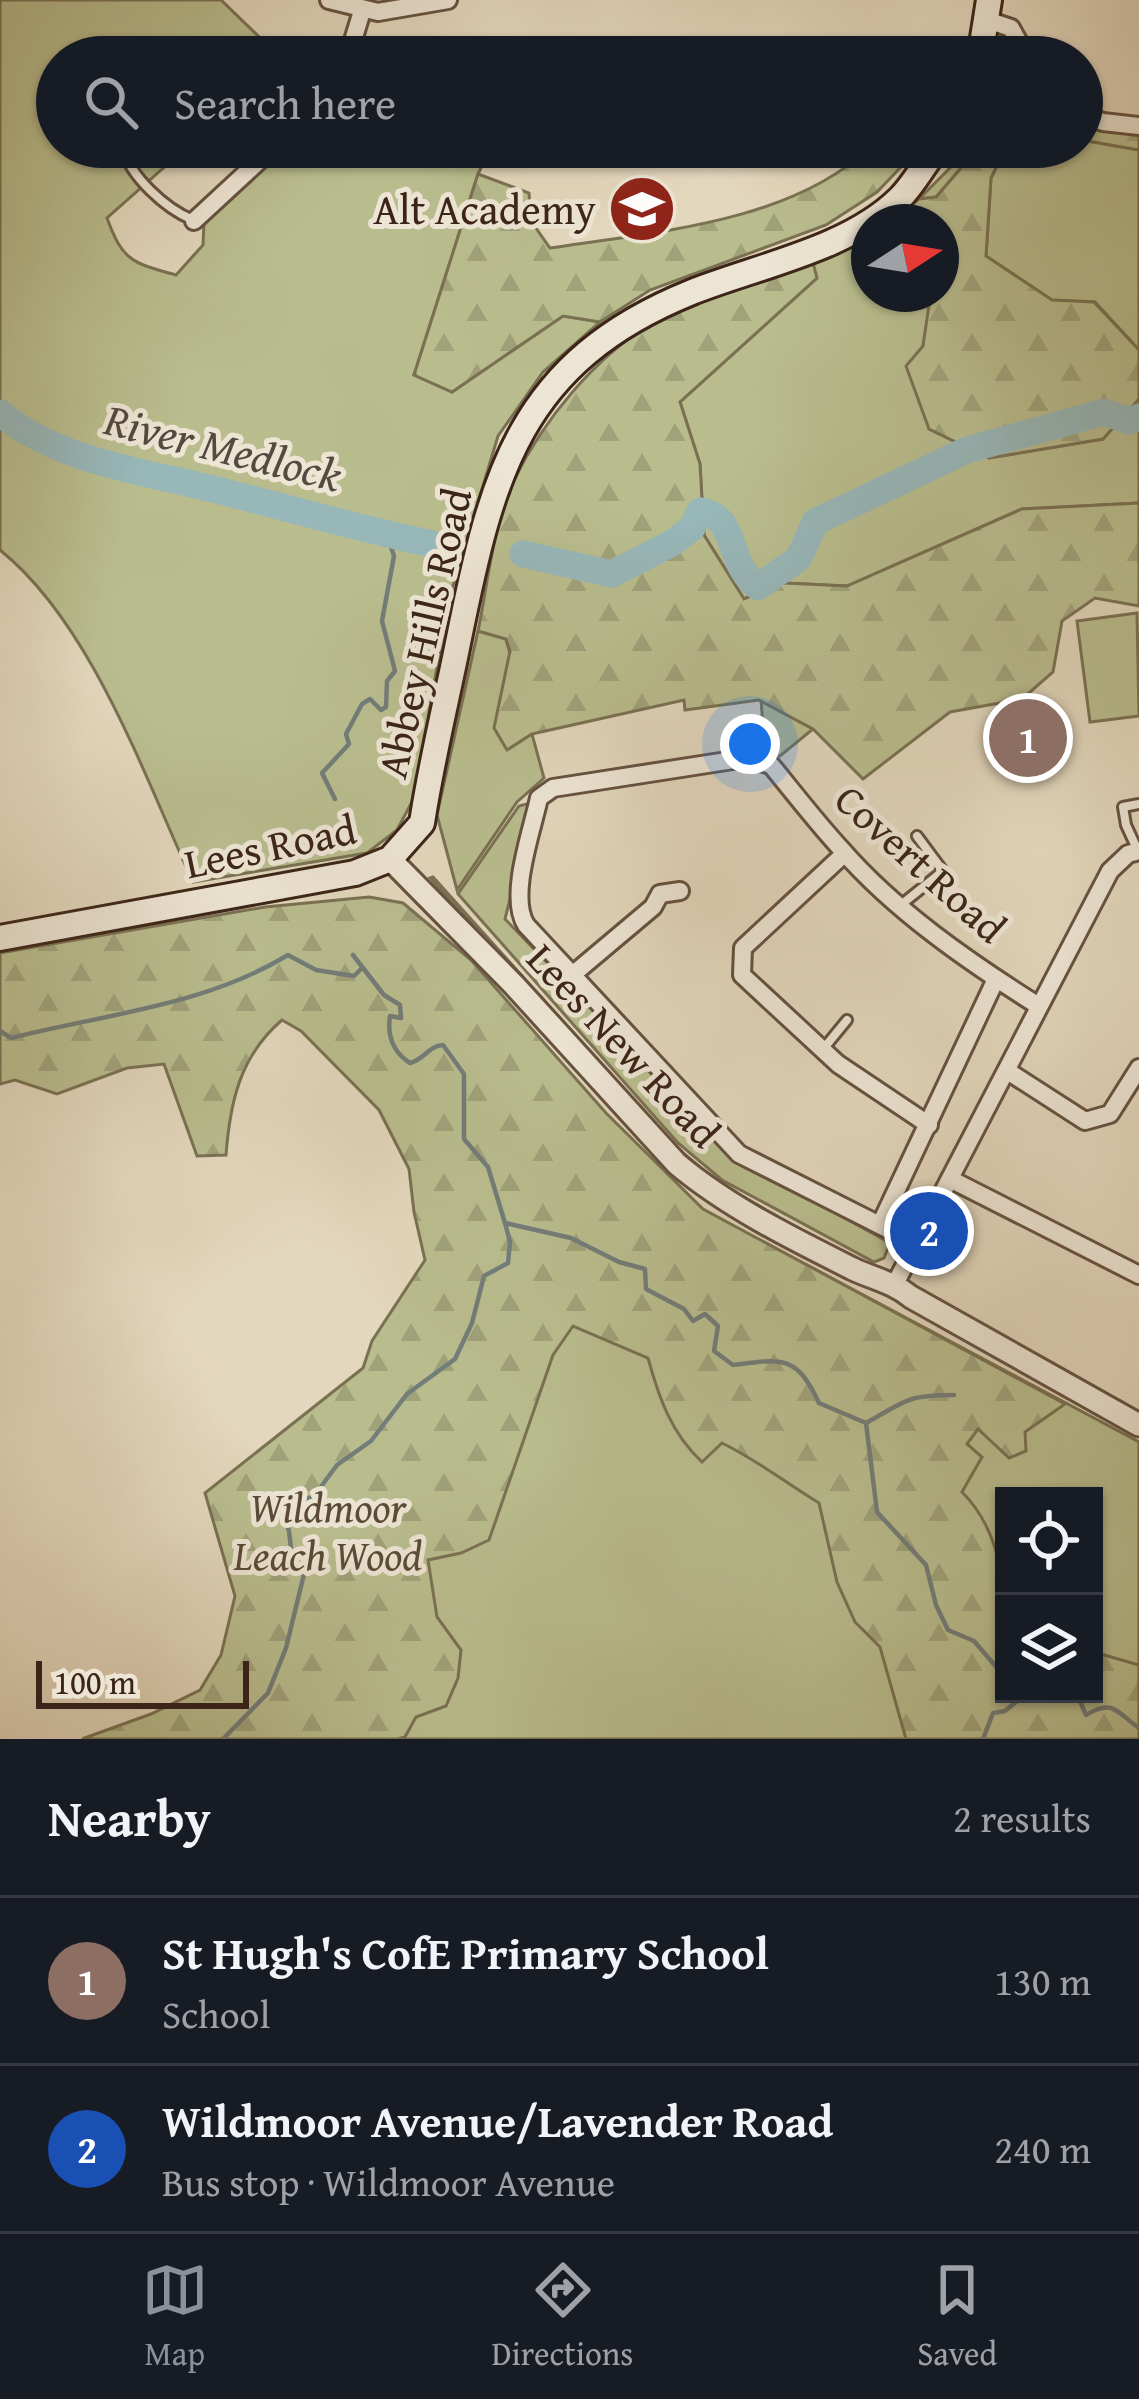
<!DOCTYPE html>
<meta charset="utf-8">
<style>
body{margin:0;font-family:"Gentium Book Plus",serif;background:#242831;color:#f1f3f6}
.controls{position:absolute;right:36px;bottom:36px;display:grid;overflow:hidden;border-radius:0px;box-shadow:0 3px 9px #0004}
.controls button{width:108px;height:108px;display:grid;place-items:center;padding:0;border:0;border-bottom:3px solid #363941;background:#171b24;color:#f1f3f6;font:60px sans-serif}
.compass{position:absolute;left:851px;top:204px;width:108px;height:108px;border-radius:50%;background:#171b24;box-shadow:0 3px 9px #0004;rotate:78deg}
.scale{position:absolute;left:36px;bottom:30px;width:213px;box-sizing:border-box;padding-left:12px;border:6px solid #3c2518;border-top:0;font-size:33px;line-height:42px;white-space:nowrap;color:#3c2518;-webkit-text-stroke:9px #ede5d4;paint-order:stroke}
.you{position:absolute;left:750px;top:744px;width:42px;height:42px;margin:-30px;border:9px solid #fff;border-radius:50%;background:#1a73e8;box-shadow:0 0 0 18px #1a73e833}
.badge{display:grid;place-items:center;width:78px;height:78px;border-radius:50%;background:#8c9099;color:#fff;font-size:39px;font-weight:700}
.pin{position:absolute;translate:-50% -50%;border:6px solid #fff;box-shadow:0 3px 12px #0006}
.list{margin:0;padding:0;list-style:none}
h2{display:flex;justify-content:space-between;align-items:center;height:156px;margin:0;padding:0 48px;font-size:51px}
h2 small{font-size:39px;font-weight:400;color:#9ea1a6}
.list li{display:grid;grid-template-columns:78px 1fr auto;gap:36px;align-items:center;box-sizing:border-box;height:168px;padding:0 48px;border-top:3px solid #363941}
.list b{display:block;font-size:45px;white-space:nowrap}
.list p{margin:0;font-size:39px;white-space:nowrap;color:#9ea1a6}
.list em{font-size:39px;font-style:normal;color:#9ea1a6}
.icon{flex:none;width:66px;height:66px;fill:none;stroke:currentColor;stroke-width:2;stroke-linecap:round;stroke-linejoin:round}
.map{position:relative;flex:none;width:1139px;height:1739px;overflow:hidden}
.search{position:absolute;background:#171b24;box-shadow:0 3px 9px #0004;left:36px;right:36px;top:36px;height:132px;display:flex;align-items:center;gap:30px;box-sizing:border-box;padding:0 42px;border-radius:66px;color:#9ea1a6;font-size:45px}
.sheet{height:492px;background:#171b24}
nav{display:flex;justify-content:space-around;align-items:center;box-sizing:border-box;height:168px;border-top:3px solid #363941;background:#171b24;font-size:33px;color:#9ea1a6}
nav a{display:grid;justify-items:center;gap:6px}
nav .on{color:#8c9099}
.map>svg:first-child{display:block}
</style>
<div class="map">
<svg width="1139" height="1739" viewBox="0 0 1139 1739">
<defs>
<pattern id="forest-firs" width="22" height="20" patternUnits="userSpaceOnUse" patternTransform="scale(3)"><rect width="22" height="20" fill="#b9bd8e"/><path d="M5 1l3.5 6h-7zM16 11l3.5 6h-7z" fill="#a0a27a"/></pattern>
</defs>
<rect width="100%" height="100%" fill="#e3d7bd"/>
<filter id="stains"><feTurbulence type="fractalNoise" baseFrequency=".00167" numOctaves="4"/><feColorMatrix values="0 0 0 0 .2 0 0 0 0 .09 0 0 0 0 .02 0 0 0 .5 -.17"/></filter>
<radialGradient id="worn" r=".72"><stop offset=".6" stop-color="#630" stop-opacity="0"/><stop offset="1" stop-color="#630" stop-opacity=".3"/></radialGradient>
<!-- green -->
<g fill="#b9bd8e" stroke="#7a7153" stroke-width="3" fill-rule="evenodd">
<path d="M0 0H221L280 57H57V147H187L107 218C123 262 133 263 176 275L203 245 204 222 282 147H491L478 174 414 375 452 392 563 316 600 322 543 372 498 436 449 599 414 798 397 830 367 853 193 882C144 776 92 624 0 550Z"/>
<polygon points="1082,140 1139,150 1139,350 1095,302 1052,300 986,256 991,178 1006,147 1082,147"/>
<polygon points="971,147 991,147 975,152 936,197 919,199"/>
<polygon points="869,234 869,294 926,294 931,298 923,346 929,429 989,458 1102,439 1139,399 1139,503 1022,509 847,586 784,583 744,599 704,535 700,464 680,402 816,279 812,259"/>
<polygon points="1137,613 1139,716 1090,722 1077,621"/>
<polygon points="478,631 506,639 544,778 517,802 457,890 437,815"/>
<polygon points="761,701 813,729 780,756 765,748"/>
<polygon points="534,802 505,919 736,1158 890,1243 884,1258 874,1262 722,1180 678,1143 458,894 519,806"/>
<polygon points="433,877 676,1147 717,1182 854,1260 716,1184 674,1150 430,878"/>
<path d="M807 1265 1139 1442V1739H371L415 1567 558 1314ZM1004 1496H1094V1694H1004Z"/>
</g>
<!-- forest -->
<g fill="url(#forest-firs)" stroke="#7a7153" stroke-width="3">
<polygon points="877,40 968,52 967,57 883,57"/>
<polygon points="1082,116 1139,132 1139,150 1082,140"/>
<path d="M870 147H920L877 192 826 225 650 290 600 322 563 316 452 392 414 375 478 174 529 193 531 221 550 248C653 232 791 223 870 147Z"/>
<polygon points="991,147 1006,147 991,178 986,256 1052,300 1094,302 1139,350 1139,399 1103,439 989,458 929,429 906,366 923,346 930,298 926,294 941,294 941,222 887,222 919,199 936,197 975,152"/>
<path d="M812 259 817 278 680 402 700 464 704 535 744 599 784 583 847 586 1022 509 1139 503V606L1095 598 1062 621 1053 672 1022 699 950 712 863 779 813 729 759 700 685 710 684 700 532 734 507 750 494 728 510 651 506 639 478 631C488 583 493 524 514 480 544 419 594 359 651 323 700 293 759 278 812 259Z"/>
<path d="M369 897 403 903 471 960 606 1113 703 1209 1065 1404 1025 1432 1026 1451 1009 1458 978 1429 967 1444 982 1457 962 1492C1015 1545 1004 1625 1004 1694H1094V1652L1139 1665V1739H906L880 1647 855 1622 837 1582 819 1503C786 1483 757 1460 722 1443L702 1462C671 1433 659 1398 648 1358L573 1326 553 1355 489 1540 461 1553 428 1560 437 1617 461 1650 458 1678 446 1706 416 1717 405 1737 397 1739H82L151 1714 200 1690 221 1655 235 1596 205 1493 363 1368 372 1341 425 1260 414 1212 409 1169 379 1110 301 1031 282 1020C240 1056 230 1102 226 1155L197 1156 164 1064 127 1068 57 1094 15 1080 0 1084V953L265 907Z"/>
</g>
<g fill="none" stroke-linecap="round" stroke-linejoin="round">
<!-- stream -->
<g stroke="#737d79" stroke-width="4.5">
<polyline points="335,799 322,773 349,744 346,734 362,704 370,699 381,710 386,707 387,681 395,671 382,621 394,556 390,544 383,542 379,532"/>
<path d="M353 955 384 995 400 1005 401 1018 390 1016C387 1036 393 1052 410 1063 424 1060 428 1046 443 1045L464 1074V1139L488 1167 505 1223 571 1238 619 1262 645 1269 646 1289 684 1309 693 1321 705 1314 718 1326 714 1351 733 1365C782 1359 796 1354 819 1403L866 1423 877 1512 926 1565 936 1605 948 1630 974 1641 1004 1676"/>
<path d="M0 1031 11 1038C106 1014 204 1006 288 955L316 970 354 976 361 969"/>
<path d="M866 1423C906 1401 906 1395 954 1395"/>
<path d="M1077 1694 1086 1715C1114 1698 1117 1713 1139 1728"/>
<polyline points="223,1739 268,1693 286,1648 306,1566 293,1566 289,1531 281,1508 314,1496 337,1465 371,1441 407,1394 455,1359 472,1323 484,1276 508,1263 510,1242 505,1223"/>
<polyline points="983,1739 993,1713 1005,1711 1026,1694"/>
</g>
<!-- river -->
<g stroke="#97b7b9" stroke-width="27">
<path d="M0 413C62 464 150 472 225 492 294 510 362 529 432 544"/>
<path d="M523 554 612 574 672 543 692 528 700 511C739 516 725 563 758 587L799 558 815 522 967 450 1104 412 1129 421 1139 417"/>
</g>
<!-- service casing -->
<g stroke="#665241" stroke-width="14">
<g id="service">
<path d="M123 147C129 176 166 209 193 220"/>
<polyline points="1138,851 1126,825 1123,807 1139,804"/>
<polyline points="902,904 943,871 917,836"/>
<polyline points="824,1048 847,1020"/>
</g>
</g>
<!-- minor casing -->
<g stroke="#665241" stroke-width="22">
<g id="minor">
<polyline points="329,0 378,12 448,0"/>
<polyline points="987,20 1011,28 1027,57"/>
<polyline points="348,57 362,11"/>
<polyline points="1082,115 1103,122 1139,126"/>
<polyline points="194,221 274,147"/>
<polyline points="844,854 743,948 742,975 838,1064 929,1125"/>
<polyline points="571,976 653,907 660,894 680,891"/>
<polyline points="1009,1072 1085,1121 1110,1114 1139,1068"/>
<polyline points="950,1179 1139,1275"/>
<polyline points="880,1225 996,979"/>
<path d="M915 1243 739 1154 526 925C508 896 532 831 539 798L553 788 746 758 771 765C794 793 817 823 842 850 895 911 969 962 1037 1005"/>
<polyline points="895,1284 1110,871 1128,854 1139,851"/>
</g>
</g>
<!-- tertiary casing -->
<g stroke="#665241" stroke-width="27">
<path id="tertiary" d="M390 859 514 985 677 1164C728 1207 793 1239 853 1269 874 1279 893 1282 911 1297L1139 1425"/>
</g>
<!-- secondary casing -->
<g stroke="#3c2518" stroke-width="30">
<g id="secondary">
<polyline points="980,57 989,0"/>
<path d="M0 938 355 873 390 859 422 823C431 763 446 703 458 643 492 474 519 362 692 292 757 266 849 249 900 198 914 184 925 163 938 147"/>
</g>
</g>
<!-- service -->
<use href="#service" stroke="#ede5d4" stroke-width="8"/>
<!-- minor -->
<use href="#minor" stroke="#ede5d4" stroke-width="16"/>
<!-- tertiary -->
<use href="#tertiary" stroke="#ede5d4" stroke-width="21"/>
<!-- secondary -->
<use href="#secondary" stroke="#ede5d4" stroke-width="24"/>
</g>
<!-- icons -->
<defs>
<g id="school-disc" transform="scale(3.45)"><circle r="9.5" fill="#8f2418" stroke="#ede5d4"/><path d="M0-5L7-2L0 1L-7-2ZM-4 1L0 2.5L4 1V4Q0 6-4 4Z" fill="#fff"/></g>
</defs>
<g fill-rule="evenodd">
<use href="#school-disc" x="642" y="209"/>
</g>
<g text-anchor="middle" stroke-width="10" stroke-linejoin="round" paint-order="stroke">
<!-- poi labels -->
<g font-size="42" fill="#3c2518" stroke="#ede5d4" text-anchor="end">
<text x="596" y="224">Alt Academy</text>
</g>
<!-- street labels -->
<g font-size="42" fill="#3c2518" stroke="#ede5d4">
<text transform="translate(424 633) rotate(-77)" y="15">Abbey Hills Road</text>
<text transform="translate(270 846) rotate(-12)" y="15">Lees Road</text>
<text transform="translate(921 863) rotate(42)" y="15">Covert Road</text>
<text transform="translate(624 1045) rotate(47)" y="15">Lees New Road</text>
</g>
<!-- park labels -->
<g font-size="42" font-style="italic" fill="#5b4b36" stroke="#ede5d4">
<text x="328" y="1522">Wildmoor<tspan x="328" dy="48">Leach Wood</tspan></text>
</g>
<!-- water labels -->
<g font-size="45" font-style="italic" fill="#534a40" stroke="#ede5d4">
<text transform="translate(223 447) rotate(14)" y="16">River Medlock</text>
</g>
</g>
<rect width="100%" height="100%" filter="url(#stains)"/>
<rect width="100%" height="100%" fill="url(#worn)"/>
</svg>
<div class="controls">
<button><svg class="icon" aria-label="locate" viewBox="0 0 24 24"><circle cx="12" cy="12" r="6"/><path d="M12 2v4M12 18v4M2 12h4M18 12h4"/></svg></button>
<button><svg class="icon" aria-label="layers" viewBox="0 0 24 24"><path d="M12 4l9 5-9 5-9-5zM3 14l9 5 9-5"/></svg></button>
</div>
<svg class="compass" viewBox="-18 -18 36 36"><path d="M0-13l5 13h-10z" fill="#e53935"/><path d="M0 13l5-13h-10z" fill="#9ea1a6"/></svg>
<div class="scale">100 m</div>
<div class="you"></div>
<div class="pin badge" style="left:1028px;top:738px;background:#8d6e63">1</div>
<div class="pin badge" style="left:929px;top:1231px;background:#1a4fb4">2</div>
<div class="search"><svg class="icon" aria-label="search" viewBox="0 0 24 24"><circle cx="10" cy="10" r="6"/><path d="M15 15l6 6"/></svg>Search here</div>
</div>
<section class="sheet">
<h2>Nearby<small>2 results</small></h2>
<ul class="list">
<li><span class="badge" style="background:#8d6e63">1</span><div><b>St Hugh's CofE Primary School</b><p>School</p></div><em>130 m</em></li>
<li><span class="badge" style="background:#1a4fb4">2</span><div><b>Wildmoor Avenue/Lavender Road</b><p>Bus stop · Wildmoor Avenue</p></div><em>240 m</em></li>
</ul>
</section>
<nav>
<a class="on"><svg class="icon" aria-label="map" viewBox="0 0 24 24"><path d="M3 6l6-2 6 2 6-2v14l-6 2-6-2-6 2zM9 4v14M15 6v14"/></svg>Map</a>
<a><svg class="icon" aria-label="directions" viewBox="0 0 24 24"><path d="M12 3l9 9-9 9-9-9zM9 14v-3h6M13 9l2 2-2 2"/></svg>Directions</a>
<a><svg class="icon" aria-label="saved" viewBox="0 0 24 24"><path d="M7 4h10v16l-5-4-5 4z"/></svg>Saved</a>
</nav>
